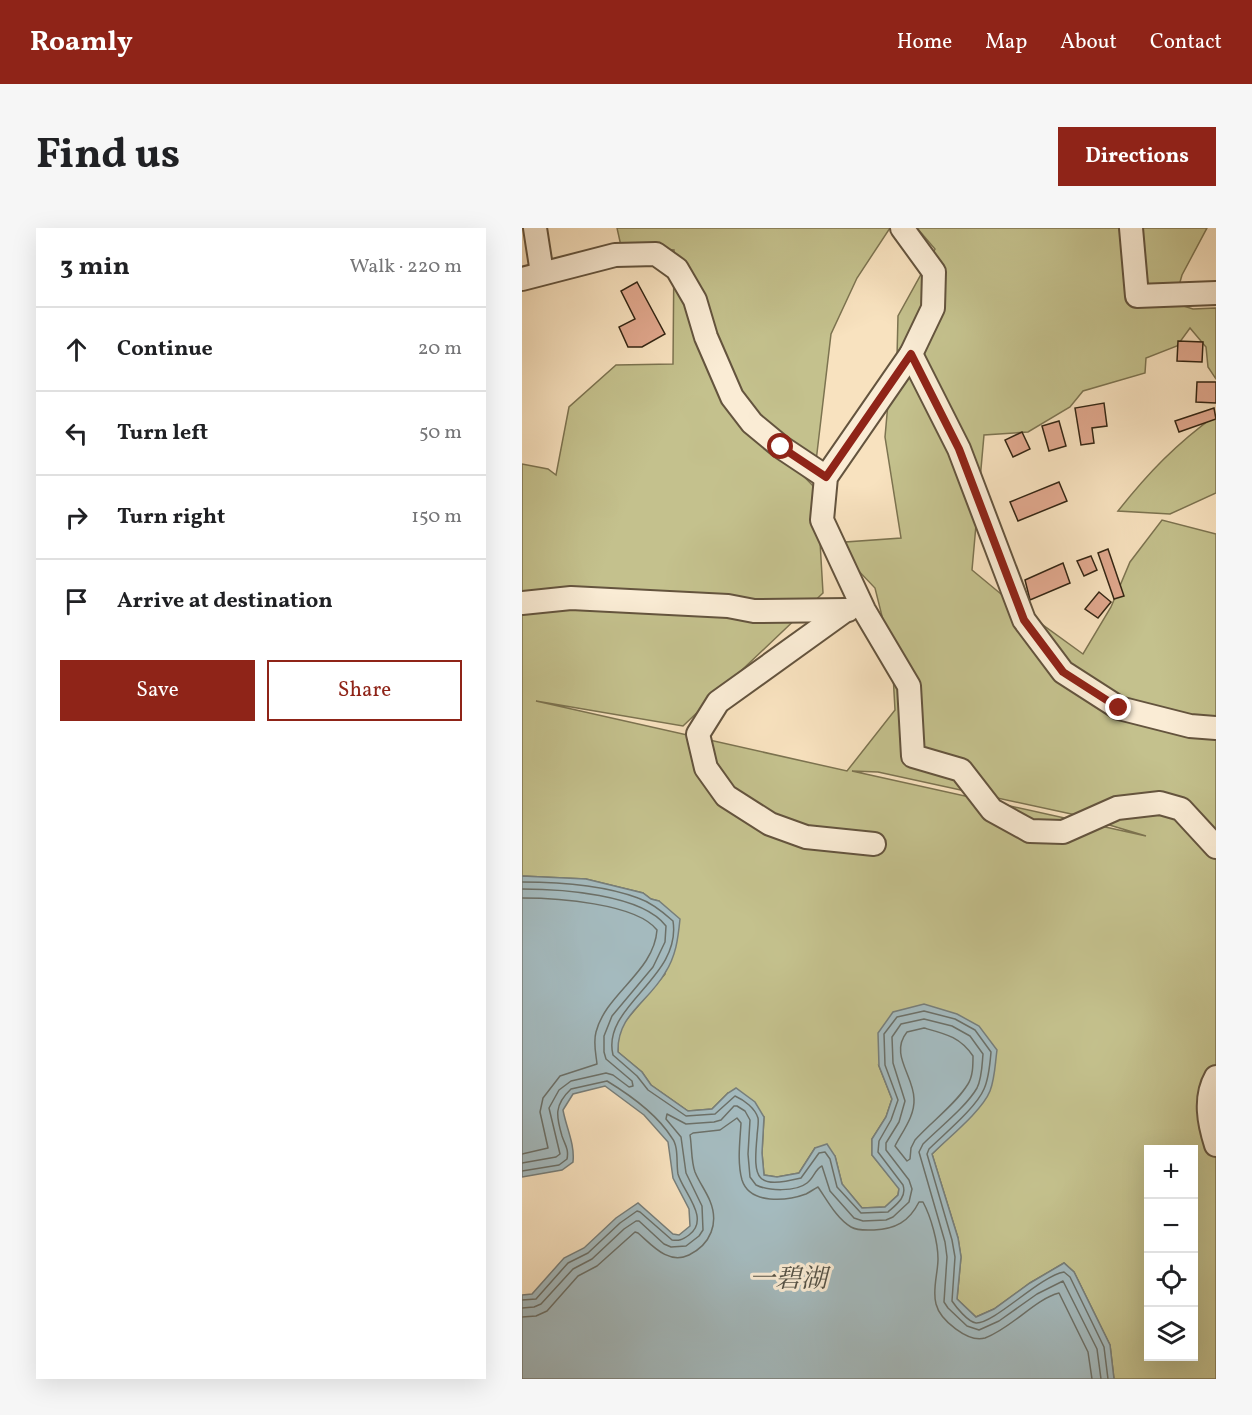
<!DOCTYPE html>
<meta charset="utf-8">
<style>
body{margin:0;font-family:Vollkorn,"Noto Serif JP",serif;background:#f6f6f6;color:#202124}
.controls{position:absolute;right:18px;bottom:18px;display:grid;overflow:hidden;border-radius:0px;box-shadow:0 6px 24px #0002}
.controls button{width:54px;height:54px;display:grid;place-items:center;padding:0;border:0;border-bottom:2px solid #e0e0e0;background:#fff;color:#202124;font:30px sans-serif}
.stop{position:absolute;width:18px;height:18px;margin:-14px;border:4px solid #8f2418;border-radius:50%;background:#fff}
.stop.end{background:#8f2418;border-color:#fff;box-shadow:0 2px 6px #0008}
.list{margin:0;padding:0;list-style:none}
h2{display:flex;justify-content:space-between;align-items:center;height:78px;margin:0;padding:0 24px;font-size:26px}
h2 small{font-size:20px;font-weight:400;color:#757577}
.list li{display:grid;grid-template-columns:39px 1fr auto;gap:18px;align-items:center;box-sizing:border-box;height:84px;padding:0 24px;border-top:2px solid #e0e0e0}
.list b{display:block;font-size:22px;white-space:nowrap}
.list em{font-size:20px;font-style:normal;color:#757577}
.actions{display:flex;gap:12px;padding:18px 24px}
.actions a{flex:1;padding:14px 0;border:2px solid #8f2418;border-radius:0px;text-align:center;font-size:21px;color:#8f2418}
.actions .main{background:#8f2418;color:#fff}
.icon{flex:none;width:33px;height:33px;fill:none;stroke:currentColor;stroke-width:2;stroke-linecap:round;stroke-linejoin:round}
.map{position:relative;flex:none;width:694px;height:1151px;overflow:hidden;border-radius:0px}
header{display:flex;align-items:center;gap:36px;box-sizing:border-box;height:84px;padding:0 30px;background:#8f2418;color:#fff}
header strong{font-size:28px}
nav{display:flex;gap:33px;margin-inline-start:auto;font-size:21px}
.intro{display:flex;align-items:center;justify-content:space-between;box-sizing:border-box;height:144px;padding:0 36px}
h1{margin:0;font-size:42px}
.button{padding:15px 27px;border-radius:0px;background:#8f2418;color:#fff;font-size:21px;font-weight:700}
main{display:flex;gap:36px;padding:0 36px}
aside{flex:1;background:#fff;border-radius:0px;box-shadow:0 6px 24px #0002}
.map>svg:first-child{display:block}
</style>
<header>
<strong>Roamly</strong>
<nav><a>Home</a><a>Map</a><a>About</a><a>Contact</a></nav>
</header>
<div class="intro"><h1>Find us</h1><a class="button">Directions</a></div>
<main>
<aside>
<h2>3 min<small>Walk · 220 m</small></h2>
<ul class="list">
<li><svg class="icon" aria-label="ahead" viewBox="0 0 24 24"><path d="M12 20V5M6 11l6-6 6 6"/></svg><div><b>Continue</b></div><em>20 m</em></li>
<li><svg class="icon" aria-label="left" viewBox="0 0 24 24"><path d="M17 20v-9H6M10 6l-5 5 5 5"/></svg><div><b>Turn left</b></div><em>50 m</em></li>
<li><svg class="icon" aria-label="right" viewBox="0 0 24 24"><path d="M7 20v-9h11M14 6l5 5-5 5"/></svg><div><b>Turn right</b></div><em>150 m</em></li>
<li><svg class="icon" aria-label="arrive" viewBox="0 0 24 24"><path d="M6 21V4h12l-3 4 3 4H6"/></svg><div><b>Arrive at destination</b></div></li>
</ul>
<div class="actions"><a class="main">Save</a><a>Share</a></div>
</aside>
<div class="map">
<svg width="694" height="1151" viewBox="0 0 694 1151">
<rect width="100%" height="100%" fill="#f8e2bf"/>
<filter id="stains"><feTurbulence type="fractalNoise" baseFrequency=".00333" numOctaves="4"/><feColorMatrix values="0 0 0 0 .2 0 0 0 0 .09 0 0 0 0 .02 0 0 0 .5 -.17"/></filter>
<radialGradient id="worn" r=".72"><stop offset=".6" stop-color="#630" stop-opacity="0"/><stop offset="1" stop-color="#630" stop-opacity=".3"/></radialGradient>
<!-- green -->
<g fill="#c4c18d" stroke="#7c7350" stroke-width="1.5" fill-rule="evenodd">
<path d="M95 0H368L335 50 309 106 293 242 234 199 295 262 301 365 161 498 14 473 325 543 373 482 370 428 353 360 310 315 379 310 363 209 366 175 375 129 376 88 413 21 395 0H685L660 47 652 75 671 81 694 80V151L686 139 684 119 668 100 655 118 624 130 623 145 561 163 548 179 506 204 462 207 450 342 485 371 561 426 589 379 608 334 640 292 694 306V1151H592L588 1117 552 1044 542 1035 508 1055 472 1081 454 1089 435 1071 439 1029 436 1010 410 926 449 888 357 838 370 871 364 889 350 911V927L377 960 376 967 363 979 340 980 320 956 313 928 293 920 277 945 255 949 242 947 240 925 242 889 206 865 190 881 166 883 129 857 120 844 96 824V810L100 797 143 746 137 673 129 671 121 665 64 651 0 648V236L26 241 34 247 47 179 94 137 151 136 152 22 99 18ZM330 543 356 544 554 587 624 608ZM626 922H672V1128H626Z"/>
<path d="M694 187V265L648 286 596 283C626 245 655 215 694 187Z"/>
</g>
<!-- water -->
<path fill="#a4babe" stroke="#777e7a" stroke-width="1.5" d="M0 648 64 651 121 665 129 671 137 673 158 691C156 711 154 728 143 745 126 775 95 786 96 824L120 844 129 857 166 883 190 881 206 865 214 860 233 874 242 889 240 925 242 947 255 949 277 945 293 920 305 916 313 928 320 956 340 980 363 979 376 967 377 961 350 927V911L364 889 370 871 357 838 356 805 371 784 402 776 435 786 457 798 475 822C473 836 473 850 468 863 460 883 426 910 410 926L436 1010 439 1029 435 1071 454 1089 472 1081 508 1055 542 1035 552 1044 588 1117 592 1151H0V1067L10 1066 42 1030 62 1020 94 990 116 975 151 1006 157 1007 168 998 167 981 151 950 146 914 122 887 83 858 51 866 41 882C44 899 53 916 51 934L40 942 0 949Z"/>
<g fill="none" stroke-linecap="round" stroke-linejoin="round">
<!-- shore -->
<g stroke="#6c7068" stroke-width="1.5">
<path d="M0 654C37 654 81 657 116 670 128 674 141 684 151 693 160 750 79 778 91 827L115 848 126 862 164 888 193 886 213 868C222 872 233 880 236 890 237 895 235 904 235 909 231 952 234 961 279 950L297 925 303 924 308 931 315 959 339 985 366 984C375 976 385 969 381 957L356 924 357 913 369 892 376 872 363 837 362 806 375 789 402 783 433 791 453 802 469 824C468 836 467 850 462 861 454 880 422 906 407 921L405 926 430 1012 433 1029 430 1073C434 1079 446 1094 454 1095 472 1096 518 1048 542 1044L548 1049 582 1119 586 1151"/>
<path d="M0 661C38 661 120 666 144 698L143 714 131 739 90 788 82 808V824L84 831 110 853 111 858 107 859 91 847 84 845 49 853 37 862 27 880 38 926 34 929 0 935"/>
<path d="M0 670C33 670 114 675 135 702 132 744 84 765 74 804 71 815 74 826 75 836L38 848 21 870 18 884 26 920 0 926"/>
<path d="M402 800C424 806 438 809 451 828 451 837 451 848 446 856 433 877 410 893 393 912L389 920 388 931 385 933 373 918C380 904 393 888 392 871 392 848 367 826 385 804Z"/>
<path d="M0 943 37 937 45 931C47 921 43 917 40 908 34 888 32 877 49 861L85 853C108 867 135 886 150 910 157 919 154 935 156 946 161 964 189 991 167 1007 160 1012 157 1013 150 1012L118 984 115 983 98 995 66 1025 46 1035 14 1071 0 1072"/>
<path d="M0 1080 12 1079 19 1076 51 1041 70 1031 102 1001 114 993H117L142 1016 149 1019 164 1018 177 1008 181 1002 180 978 164 945 159 909 144 891 145 886 164 896 192 894 199 892 212 878H215L223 883 228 892 226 926 228 949 234 957C246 963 274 964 285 955 292 950 293 941 300 938L308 963 332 990 341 993 364 992 371 989 387 974 390 961 387 952 364 922V915L377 894 383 873 371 835 370 809 379 796 402 791 430 798 448 808 461 826C460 837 460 850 455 860 444 879 417 900 401 916L397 924 423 1014 425 1029 422 1074 426 1080 445 1098 457 1102 477 1093 515 1066 541 1053 575 1121 579 1151"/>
<path d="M0 1089 14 1088 25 1083 56 1048 75 1038 113 1004 116 1005C130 1017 146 1037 167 1027 189 1016 197 995 188 973 184 963 177 954 173 944 169 933 170 919 168 907L171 905 198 902 215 890 219 895C218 913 215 934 220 952 228 977 265 973 284 966 288 964 292 961 296 959 305 972 315 991 329 999 336 1003 344 1002 352 1002 373 1001 387 994 397 974H401C409 989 416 1014 416 1031 416 1045 410 1062 414 1076 418 1092 446 1115 463 1110 490 1100 513 1071 537 1065L566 1124 570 1151"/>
</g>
</g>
<!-- building -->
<g fill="#e1a88e" stroke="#332513" stroke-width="1.5">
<polygon points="115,54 143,106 120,119 106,119 97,99 113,91 99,63"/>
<polygon points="656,113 681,114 680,134 655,133"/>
<polygon points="675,154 694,154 694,175 674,174"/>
<polygon points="582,175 585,198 570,200 572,215 559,217 553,180"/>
<polygon points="692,180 694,191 657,204 653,193"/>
<polygon points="537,193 544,218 527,223 520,198"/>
<polygon points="500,204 508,221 491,229 483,212"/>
<polygon points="537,254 545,273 496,293 488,274"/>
<polygon points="586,321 602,368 592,371 576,325"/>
<polygon points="569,328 575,342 562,348 555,333"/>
<polygon points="541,335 548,355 508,372 503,352"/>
<polygon points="577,364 589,374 576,390 563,381"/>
</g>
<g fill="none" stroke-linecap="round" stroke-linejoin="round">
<!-- minor casing -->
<g stroke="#64543e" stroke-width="26">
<g id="minor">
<polyline points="13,0 20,45"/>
<polyline points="380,0 412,44 411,80 389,126 304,249 300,292 342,382 387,458 391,528 439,542 470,582 508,603 541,604 595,580 638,575 659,581 694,619"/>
<polyline points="609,0 615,68 694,65"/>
<polyline points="0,51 93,27 134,26 155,41 173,72 184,109 210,169 230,195 259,219 304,249"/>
<polyline points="389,126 437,221 502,392 541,444 597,480 668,498 694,500"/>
<polyline points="0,375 49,370 206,378 232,383 326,382"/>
<polyline points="324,382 196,474 176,506 184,540 204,568 248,596 284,609 352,616"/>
<path d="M694 849C682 870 687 895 694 917"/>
</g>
</g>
<!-- minor -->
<use href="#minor" stroke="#faecd5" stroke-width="22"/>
</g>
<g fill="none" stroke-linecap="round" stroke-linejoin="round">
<!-- route -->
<polyline stroke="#8f2418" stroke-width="8" points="259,219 304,249 389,126 437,221 502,392 541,444 597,480"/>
</g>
<g text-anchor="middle" stroke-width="6" stroke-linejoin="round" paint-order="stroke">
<!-- water labels -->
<g font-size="26" font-style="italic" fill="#555246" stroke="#faecd5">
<text x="266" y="1059">一碧湖</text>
</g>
</g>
<rect width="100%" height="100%" filter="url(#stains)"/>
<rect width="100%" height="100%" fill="url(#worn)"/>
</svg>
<div class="controls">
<button>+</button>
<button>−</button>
<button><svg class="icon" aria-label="locate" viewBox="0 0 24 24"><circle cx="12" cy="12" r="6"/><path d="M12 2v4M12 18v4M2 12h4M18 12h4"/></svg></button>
<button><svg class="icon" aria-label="layers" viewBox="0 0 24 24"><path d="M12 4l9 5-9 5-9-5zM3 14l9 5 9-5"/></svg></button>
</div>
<div class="stop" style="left:259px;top:219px"></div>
<div class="stop end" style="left:597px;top:480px"></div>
</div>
</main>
